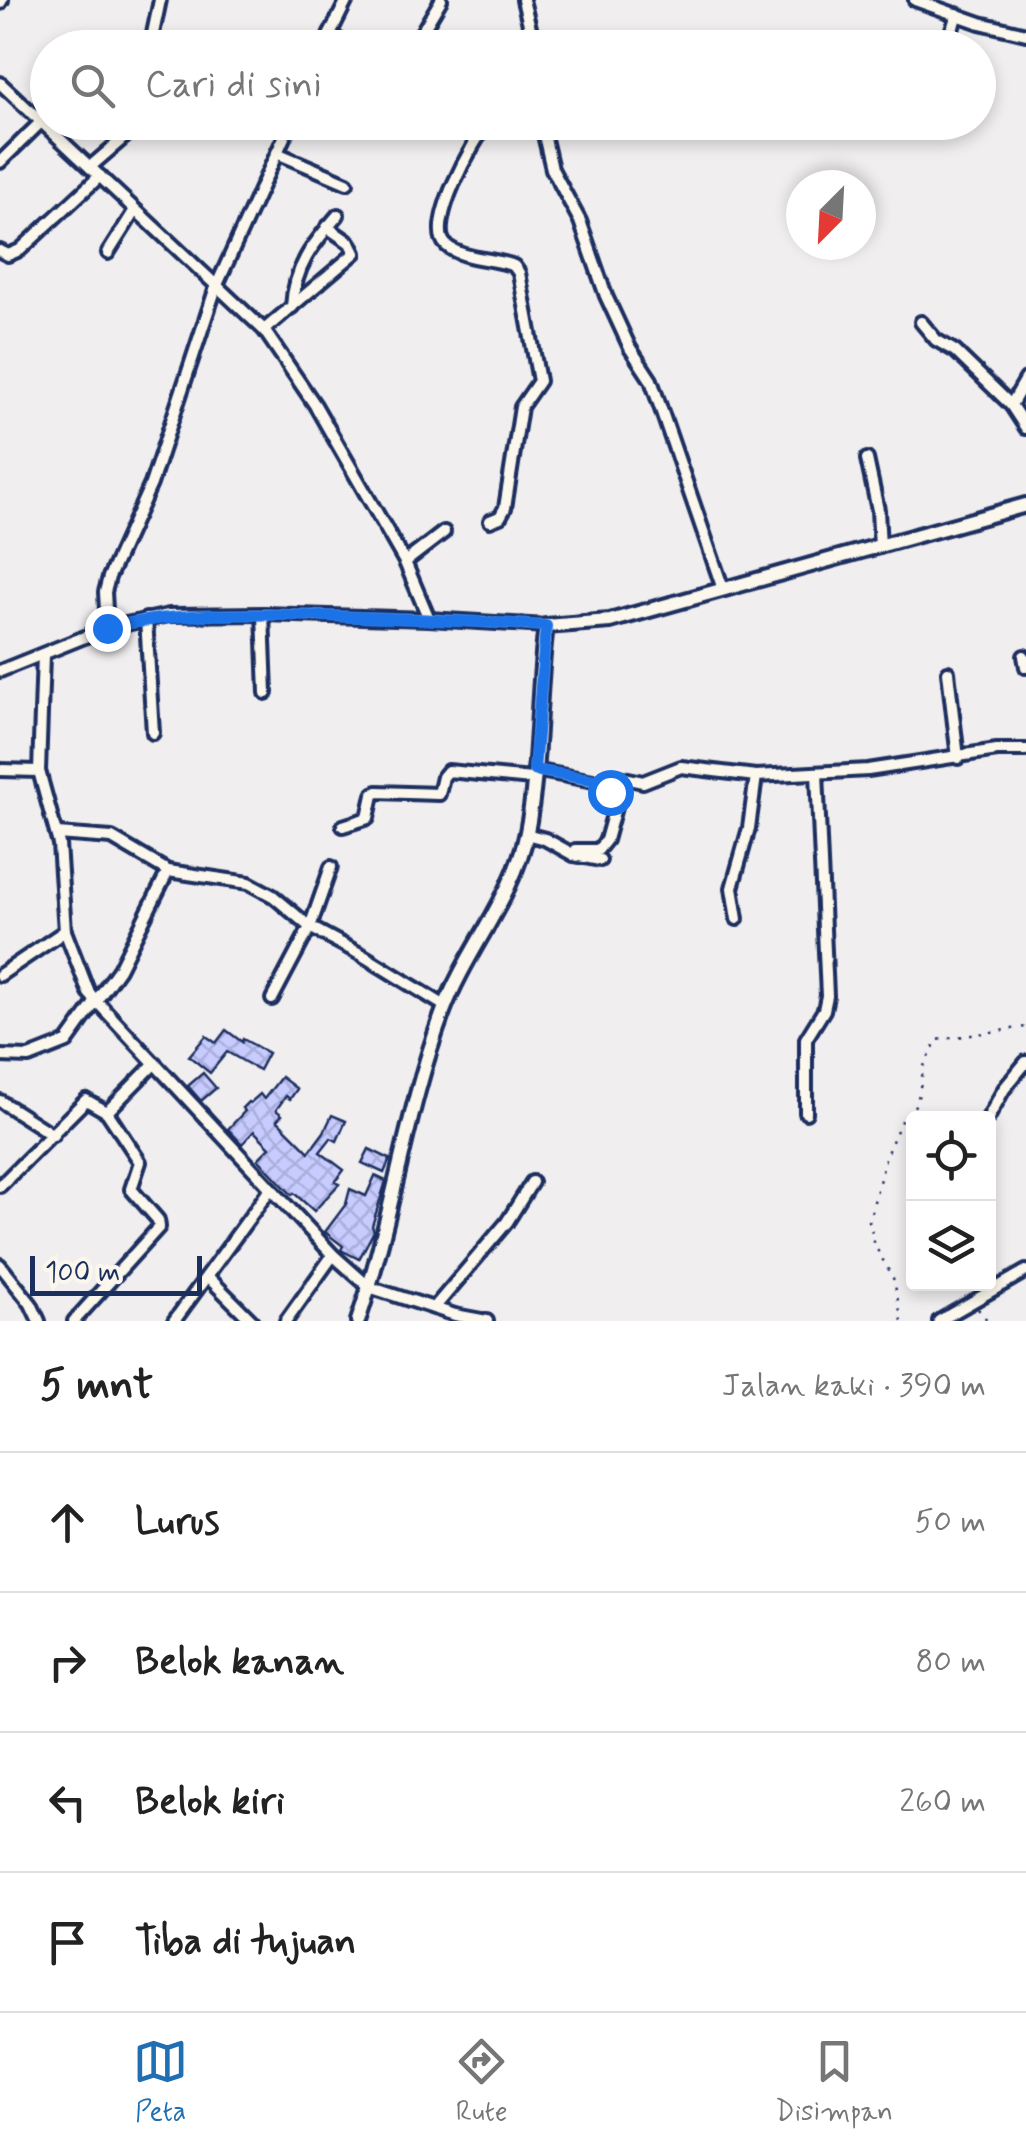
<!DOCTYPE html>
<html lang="id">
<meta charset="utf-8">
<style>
body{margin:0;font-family:Mynerve,sans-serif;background:#f2f2f2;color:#222}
.controls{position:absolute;right:30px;bottom:30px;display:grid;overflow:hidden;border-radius:10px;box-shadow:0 5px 15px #0003}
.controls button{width:90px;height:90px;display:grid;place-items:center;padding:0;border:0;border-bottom:2px solid #e0e0e0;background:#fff;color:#222;font:50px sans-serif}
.compass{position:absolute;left:786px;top:170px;width:90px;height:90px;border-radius:50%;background:#fff;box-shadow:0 5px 15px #0003;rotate:204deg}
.scale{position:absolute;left:30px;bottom:25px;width:172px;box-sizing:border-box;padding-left:10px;border:5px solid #1b2f5e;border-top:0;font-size:28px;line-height:35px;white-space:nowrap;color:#1b2f5e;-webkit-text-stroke:8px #fbf7ec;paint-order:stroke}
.stop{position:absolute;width:30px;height:30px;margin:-22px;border:8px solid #1a73e8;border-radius:50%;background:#fff}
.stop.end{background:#1a73e8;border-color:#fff;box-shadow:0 2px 10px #0008}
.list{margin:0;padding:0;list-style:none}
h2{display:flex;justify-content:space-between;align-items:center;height:130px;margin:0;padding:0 40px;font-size:42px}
h2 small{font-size:32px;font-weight:400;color:#767676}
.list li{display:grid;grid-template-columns:65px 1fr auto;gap:30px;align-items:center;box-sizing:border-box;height:140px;padding:0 40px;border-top:2px solid #e0e0e0}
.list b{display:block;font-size:38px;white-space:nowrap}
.list em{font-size:32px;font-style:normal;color:#767676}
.icon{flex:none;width:55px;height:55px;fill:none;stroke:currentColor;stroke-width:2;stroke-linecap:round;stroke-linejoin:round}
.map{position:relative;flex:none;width:1026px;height:1321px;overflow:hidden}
.search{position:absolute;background:#fff;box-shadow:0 5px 15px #0003;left:30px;right:30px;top:30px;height:110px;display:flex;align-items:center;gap:25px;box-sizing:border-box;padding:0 35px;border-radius:55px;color:#767676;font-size:38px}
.sheet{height:690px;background:#fff}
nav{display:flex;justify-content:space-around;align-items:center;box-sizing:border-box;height:140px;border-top:2px solid #e0e0e0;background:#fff;font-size:28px;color:#767676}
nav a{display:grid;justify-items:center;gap:5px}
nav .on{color:#1f6fb2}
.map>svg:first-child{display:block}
</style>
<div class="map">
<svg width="1026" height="1321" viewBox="0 0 1026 1321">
<defs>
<pattern id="building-cross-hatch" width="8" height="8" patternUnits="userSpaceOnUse" patternTransform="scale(2.5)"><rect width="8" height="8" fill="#c7cbfe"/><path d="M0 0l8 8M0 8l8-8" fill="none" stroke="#aaafdc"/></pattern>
</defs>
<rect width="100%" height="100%" fill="#f1eef0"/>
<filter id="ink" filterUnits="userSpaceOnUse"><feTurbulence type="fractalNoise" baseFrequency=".01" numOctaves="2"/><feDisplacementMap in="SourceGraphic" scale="20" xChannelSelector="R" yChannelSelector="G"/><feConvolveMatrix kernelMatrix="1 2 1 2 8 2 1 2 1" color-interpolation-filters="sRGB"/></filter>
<g filter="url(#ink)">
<!-- building -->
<g fill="url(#building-cross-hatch)" stroke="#1b2f5e" stroke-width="2.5">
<polygon points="226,1030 242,1042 243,1039 268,1053 259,1070 227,1052 210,1073 189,1056 206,1036 216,1043"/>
<polygon points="203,1073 216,1088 201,1101 188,1086"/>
<polygon points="281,1077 297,1089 290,1099 286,1096 276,1110 282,1115 277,1120 309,1152 324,1132 332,1115 346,1121 337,1141 331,1138 320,1152 344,1170 335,1182 339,1184 314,1211 294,1193 292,1195 258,1159 270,1147 254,1131 242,1144 228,1129 245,1111 242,1108 248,1102 250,1103 260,1094 264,1099"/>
<polygon points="369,1149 390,1159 384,1173 362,1163"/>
<polygon points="375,1176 386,1181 372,1226 374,1231 359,1259 341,1250 343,1246 325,1232 346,1204 350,1189 366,1196"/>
</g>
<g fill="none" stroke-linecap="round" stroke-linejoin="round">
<!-- minor casing -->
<g stroke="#1b2f5e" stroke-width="18">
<g id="minor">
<polyline points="523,0 535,48"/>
<polyline points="915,0 980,23 1026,34"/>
<polyline points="0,3 2,0"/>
<polyline points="422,32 441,0"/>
<polyline points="330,34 347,0"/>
<polyline points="150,48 160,0"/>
<polyline points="324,48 330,34 352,48"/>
<polyline points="946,48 957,14"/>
<polyline points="0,83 264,330 315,405 405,562 429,619"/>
<path d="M489 122C474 139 425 226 446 245 462 260 495 258 514 266L519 273 539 381 521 407 505 508 500 517 490 521"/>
<polyline points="541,122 552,169 580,221 606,296 630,348 651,380 723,589"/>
<polyline points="277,153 347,183"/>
<polyline points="0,162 42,121"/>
<polyline points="90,167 142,122"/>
<polyline points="0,251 8,255 20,250 100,176"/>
<polyline points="108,253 135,210"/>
<path d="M292 307C294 267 313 244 338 215"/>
<polyline points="921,322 936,340 955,351 1011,405"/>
<polyline points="264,330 355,253 350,243 327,227"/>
<polyline points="1026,379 1011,405 1026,428"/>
<polyline points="867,459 878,510 880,547"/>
<polyline points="405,562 444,532"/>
<polyline points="263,614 266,693"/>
<polyline points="146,619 153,733"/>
<polyline points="107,628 105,592 109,577 151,484 216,287 291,122"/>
<polyline points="43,655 39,771 59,844 65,931 89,993 333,1255 369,1287 455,1315 487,1321"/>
<polyline points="1024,656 1026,667"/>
<polyline points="0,671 107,628 169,615 263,614 429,619 546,626"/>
<polyline points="948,672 958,758"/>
<polyline points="0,770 39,771"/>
<polyline points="534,770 599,782 614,776 643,782 681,767 756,776 749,828 732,888 737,919"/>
<polyline points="756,776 868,770 997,750 1026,750"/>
<polyline points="343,826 368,818 373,795 377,792 439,794 443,777 448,771 532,779"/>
<polyline points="57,834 112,838 168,871 249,883 273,896 310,927 362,955 445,1006"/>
<polyline points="526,834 545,839 574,855 600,860"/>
<polyline points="574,855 576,850 598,850 606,840 617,800 602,781"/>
<polyline points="0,975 65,931"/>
<polyline points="272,999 310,927 331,867"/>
<polyline points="0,1056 29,1057 67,1042 119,969 168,871"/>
<polyline points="0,1101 53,1135"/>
<polyline points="806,1113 806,1039 824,1010 827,996 817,773"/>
<polyline points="988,1118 1004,1089 1026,1062"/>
<polyline points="0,1186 86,1100 107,1112"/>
<polyline points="0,1265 31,1304 39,1321"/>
<polyline points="207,1276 252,1321"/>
<polyline points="434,1308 507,1222 532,1182"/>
<polyline points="74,1321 159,1227 158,1220 131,1189 140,1162 107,1112 155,1063"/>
<polyline points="174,1321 271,1188"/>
<polyline points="286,1321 333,1255"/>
<polyline points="939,1321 1026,1271"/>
</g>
</g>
<!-- tertiary casing -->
<g stroke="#1b2f5e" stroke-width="20">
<path id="tertiary" d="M358 1321C393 1219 405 1113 443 1012 466 950 514 897 527 832 540 765 537 694 546 626L610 621 1026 505"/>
</g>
<!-- path -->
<g stroke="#1b2f5e" stroke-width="2.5" stroke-dasharray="2.5 8" stroke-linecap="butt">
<polyline points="978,1309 988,1321"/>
<polyline points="902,1321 894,1280 875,1246 869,1221 886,1155 901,1121 917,1103 924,1066 937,1040 1026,1027"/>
</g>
<!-- minor -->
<use href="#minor" stroke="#fbf7ec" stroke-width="10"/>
<!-- tertiary -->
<use href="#tertiary" stroke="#fbf7ec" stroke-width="12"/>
</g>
</g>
<g fill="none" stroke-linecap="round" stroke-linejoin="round" filter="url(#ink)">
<!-- route -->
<path stroke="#1a73e8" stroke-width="12" d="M107 628C179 611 248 614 322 616 397 618 471 621 546 626L534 770 602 781 604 788 610 792"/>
</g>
</svg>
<div class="controls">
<button><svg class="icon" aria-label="locate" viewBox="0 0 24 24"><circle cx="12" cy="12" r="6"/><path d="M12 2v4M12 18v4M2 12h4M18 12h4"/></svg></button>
<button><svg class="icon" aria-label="layers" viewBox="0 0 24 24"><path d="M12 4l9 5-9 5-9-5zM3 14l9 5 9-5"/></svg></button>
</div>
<svg class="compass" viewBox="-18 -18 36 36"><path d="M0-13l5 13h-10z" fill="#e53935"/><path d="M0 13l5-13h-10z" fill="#767676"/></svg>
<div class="scale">100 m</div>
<div class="stop" style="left:610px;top:792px"></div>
<div class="stop end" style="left:107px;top:628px"></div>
<div class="search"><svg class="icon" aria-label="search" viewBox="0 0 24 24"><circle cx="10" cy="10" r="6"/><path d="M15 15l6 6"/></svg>Cari di sini</div>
</div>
<section class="sheet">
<h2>5 mnt<small>Jalan kaki · 390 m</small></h2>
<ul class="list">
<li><svg class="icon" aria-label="ahead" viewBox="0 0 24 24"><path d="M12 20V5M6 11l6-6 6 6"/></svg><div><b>Lurus</b></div><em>50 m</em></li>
<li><svg class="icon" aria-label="right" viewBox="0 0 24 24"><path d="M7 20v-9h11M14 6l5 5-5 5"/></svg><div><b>Belok kanan</b></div><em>80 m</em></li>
<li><svg class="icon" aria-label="left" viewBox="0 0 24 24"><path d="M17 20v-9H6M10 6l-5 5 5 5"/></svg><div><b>Belok kiri</b></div><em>260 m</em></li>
<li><svg class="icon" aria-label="arrive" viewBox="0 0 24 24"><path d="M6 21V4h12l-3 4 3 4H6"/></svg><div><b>Tiba di tujuan</b></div></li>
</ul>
</section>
<nav>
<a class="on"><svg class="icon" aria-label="map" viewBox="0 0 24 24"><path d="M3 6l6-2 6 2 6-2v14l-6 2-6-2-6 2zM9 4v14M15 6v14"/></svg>Peta</a>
<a><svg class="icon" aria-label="directions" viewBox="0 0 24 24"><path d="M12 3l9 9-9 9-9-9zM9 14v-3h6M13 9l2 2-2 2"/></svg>Rute</a>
<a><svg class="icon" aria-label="saved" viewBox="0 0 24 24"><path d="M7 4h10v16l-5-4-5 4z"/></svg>Disimpan</a>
</nav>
